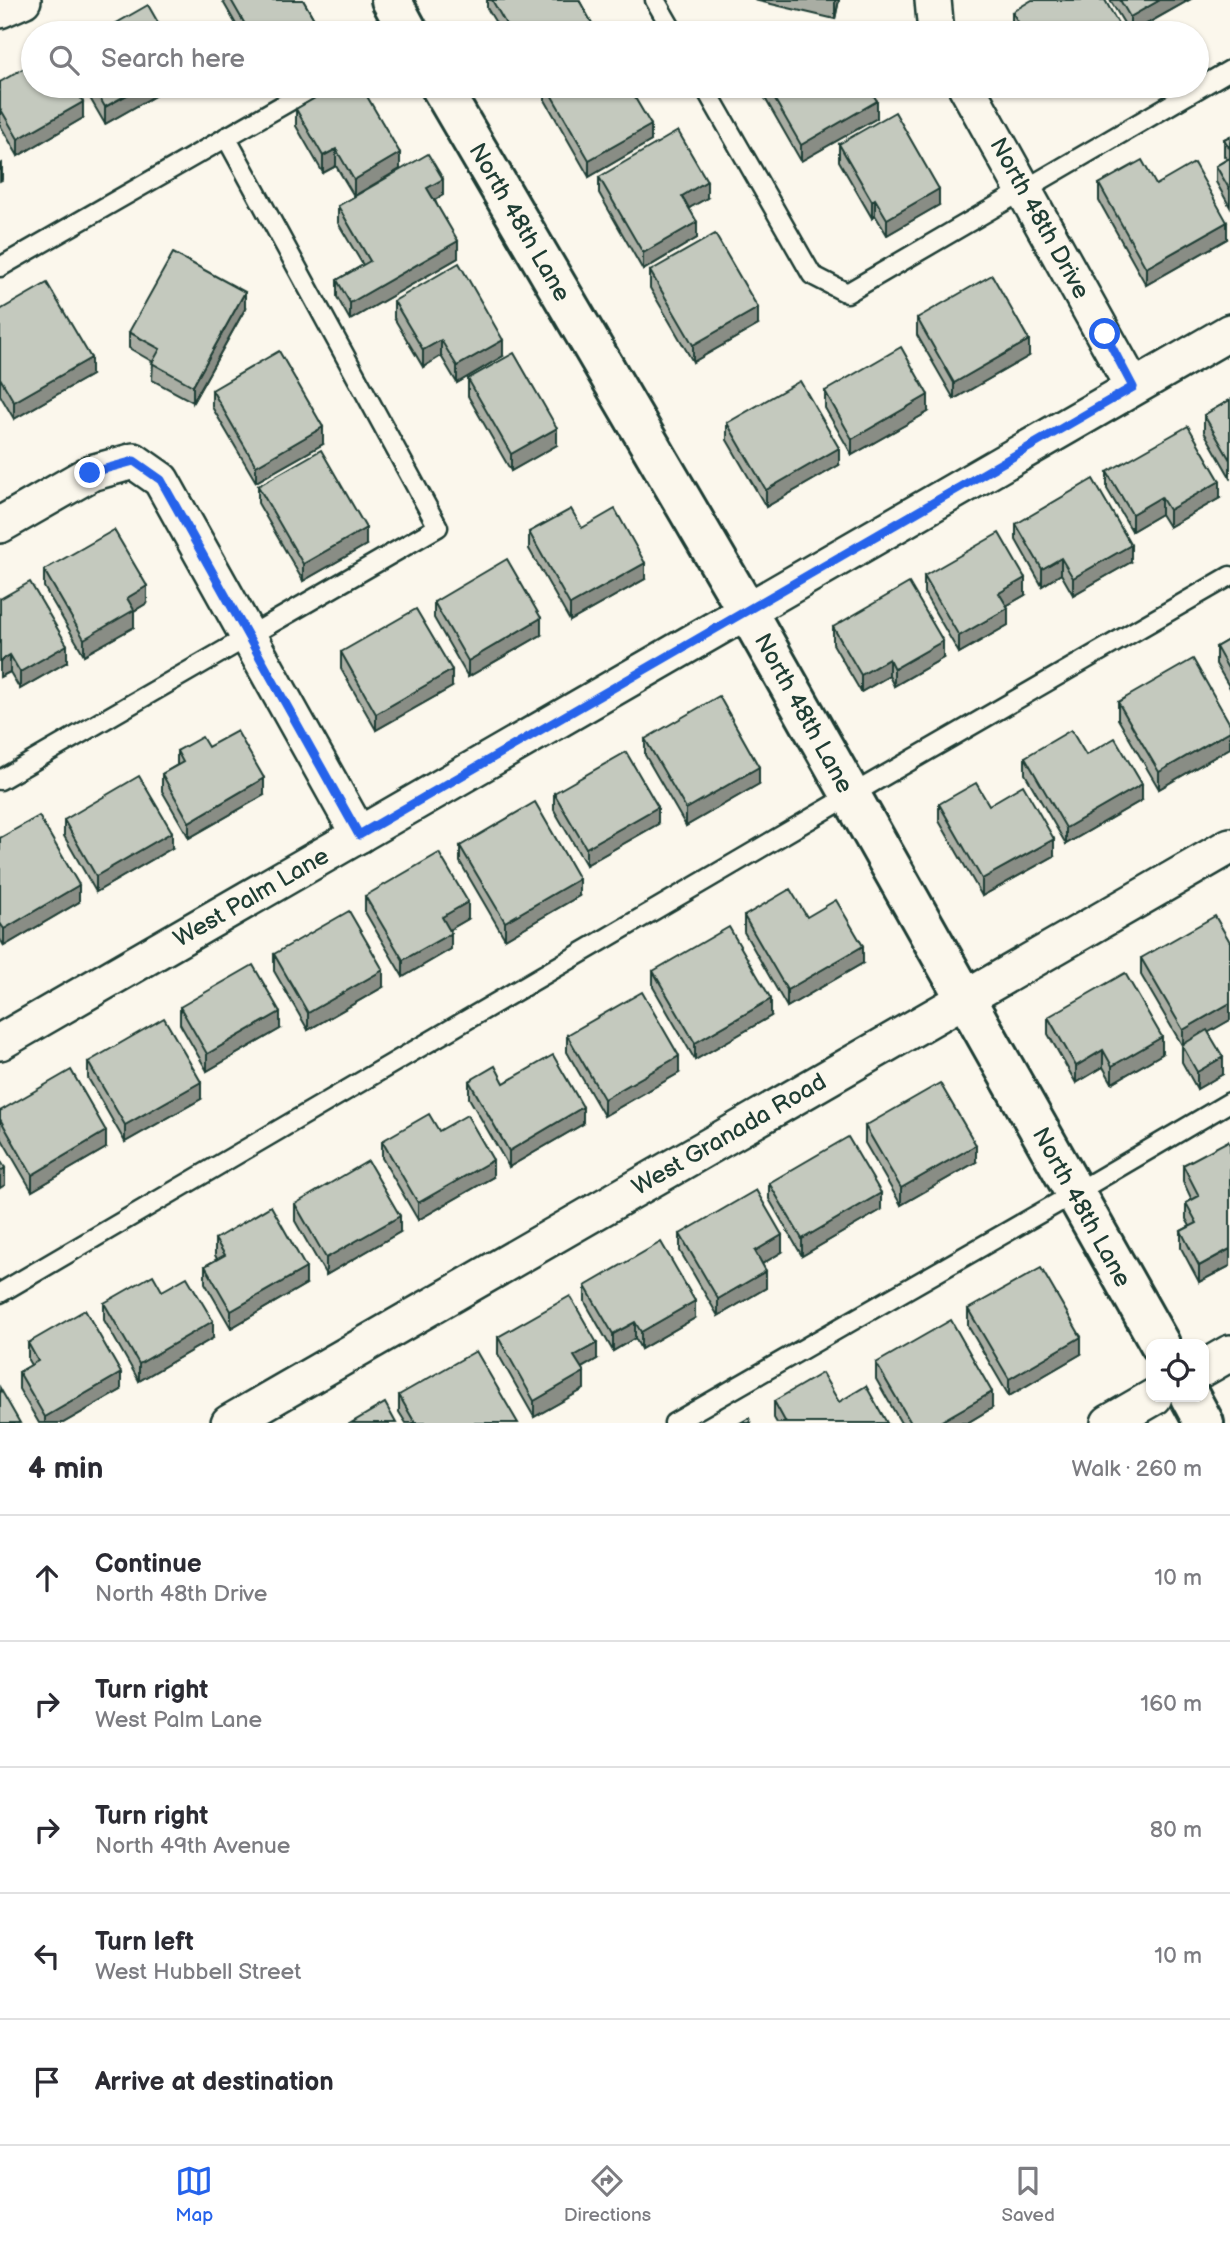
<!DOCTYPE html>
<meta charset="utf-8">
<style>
body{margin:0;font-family:"Balsamiq Sans",sans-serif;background:#f2f2f3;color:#2b2b33}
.controls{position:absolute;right:21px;bottom:21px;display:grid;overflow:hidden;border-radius:14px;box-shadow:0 2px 5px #0004}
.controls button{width:63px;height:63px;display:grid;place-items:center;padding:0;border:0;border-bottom:2px solid #e1e1e2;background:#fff;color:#2b2b33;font:35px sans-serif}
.stop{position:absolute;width:21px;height:21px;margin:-16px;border:5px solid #2563eb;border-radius:50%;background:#fff}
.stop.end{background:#2563eb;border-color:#fff;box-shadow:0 2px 7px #0008}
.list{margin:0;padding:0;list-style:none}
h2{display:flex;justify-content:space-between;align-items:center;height:91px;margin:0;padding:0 28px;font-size:30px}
h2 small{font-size:23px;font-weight:400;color:#7c7c81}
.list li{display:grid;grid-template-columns:46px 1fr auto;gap:21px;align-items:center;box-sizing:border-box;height:126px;padding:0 28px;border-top:2px solid #e1e1e2}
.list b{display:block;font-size:26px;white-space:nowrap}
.list p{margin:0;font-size:23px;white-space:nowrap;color:#7c7c81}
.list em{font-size:23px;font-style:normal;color:#7c7c81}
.icon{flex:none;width:38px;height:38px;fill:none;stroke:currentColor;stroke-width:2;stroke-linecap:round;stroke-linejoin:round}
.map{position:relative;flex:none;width:1230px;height:1423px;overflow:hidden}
.search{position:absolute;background:#fff;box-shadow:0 2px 5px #0004;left:21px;right:21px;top:21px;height:77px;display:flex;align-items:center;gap:18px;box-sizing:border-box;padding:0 24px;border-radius:38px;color:#7c7c81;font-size:26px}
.sheet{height:721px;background:#fff}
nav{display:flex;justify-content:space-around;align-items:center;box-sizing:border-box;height:98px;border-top:2px solid #e1e1e2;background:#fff;font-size:19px;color:#7c7c81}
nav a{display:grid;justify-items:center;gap:4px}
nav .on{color:#2563eb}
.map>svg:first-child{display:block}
</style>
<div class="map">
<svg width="1230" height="1423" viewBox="0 0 1230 1423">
<rect width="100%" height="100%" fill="#fbf7ec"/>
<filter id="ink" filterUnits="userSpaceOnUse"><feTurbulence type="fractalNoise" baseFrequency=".0143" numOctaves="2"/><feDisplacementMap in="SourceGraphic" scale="14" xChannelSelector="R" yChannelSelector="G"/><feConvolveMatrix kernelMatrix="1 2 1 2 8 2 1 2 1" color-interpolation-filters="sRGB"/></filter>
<g filter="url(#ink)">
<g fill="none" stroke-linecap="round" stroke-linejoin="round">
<!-- service casing -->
<g stroke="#1f3d34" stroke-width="23">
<g id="service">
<polyline points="655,0 674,33"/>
<polyline points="704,86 812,275 847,293 1230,70"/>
<polyline points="0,267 316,86"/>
<polyline points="0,780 438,527 226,137"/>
<polyline points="0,1293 851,795 1230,576"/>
<polyline points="674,1423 1075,1193 1230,1102"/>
</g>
</g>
<!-- minor casing -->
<g stroke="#1f3d34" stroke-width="40">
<g id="minor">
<polyline points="933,0 936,33"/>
<polyline points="0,10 23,0"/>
<polyline points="966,86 1133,387"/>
<polyline points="0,525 91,473 134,461 161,480 359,835"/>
<polyline points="0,1042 1230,332"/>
<polyline points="1204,1368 1230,1353"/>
<polyline points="229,1423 1230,846"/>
<polyline points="1109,1423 1154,1397"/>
</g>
</g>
<!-- tertiary casing -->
<g stroke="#1f3d34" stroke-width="44">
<g id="tertiary">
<polyline points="391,0 409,33"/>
<polyline points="440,86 747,611 1160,1344"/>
<polyline points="1190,1397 1204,1423"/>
</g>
</g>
<!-- service -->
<use href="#service" stroke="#fbf7ec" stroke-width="18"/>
<!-- minor -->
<use href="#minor" stroke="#fbf7ec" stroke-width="35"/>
<!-- tertiary -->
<use href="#tertiary" stroke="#fbf7ec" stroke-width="38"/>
</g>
<!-- wall -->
<g fill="#a9ada3" stroke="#1f3d34" stroke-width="2">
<polygon points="222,0 303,0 322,33 241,33"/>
<polygon points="487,0 579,0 597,33 502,33 487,8"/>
<polygon points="754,0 839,0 835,19"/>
<polygon points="1110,0 1189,0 1131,33 1130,33"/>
<polygon points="1012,12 1119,33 1015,33 1012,28"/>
<polygon points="0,82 83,118 18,156 0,125"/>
<polygon points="83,86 172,86 105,124"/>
<polygon points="545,86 628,86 651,141 589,177 545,100"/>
<polygon points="758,86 868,86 877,118 801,161"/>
<polygon points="296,109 400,169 354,196 336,166 323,173 296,126"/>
<polygon points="1230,136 1230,207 1216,182 1216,166 1227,159 1224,156 1224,139"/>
<polygon points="839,144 939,205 887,235 875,215 872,218 839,161"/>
<polygon points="599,177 707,198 689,208 697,238 643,270 599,193"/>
<polygon points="1099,184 1156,185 1227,239 1146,285 1099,201"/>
<polygon points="443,195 435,200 458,258 350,320 337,297 337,280 363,265 338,223 338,206"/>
<polygon points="650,271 758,325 693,362 650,288"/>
<polygon points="394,301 503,356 457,383 441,356 423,367 394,318"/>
<polygon points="245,309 193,402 152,380 153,362 129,348 129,332"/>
<polygon points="0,310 91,375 14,419 0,395"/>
<polygon points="917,318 1029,356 954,399 917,335"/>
<polygon points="468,379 557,445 511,471 468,396"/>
<polygon points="212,390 323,444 256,482 212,407"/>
<polygon points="825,391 928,412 852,455 825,408"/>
<polygon points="1230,400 1230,477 1204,432 1204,415"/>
<polygon points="727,423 839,465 766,507 727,440"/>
<polygon points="1107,472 1220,498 1169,527 1161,514 1132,531 1107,489"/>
<polygon points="258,486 366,545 303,581 258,503"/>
<polygon points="1016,524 1131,562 1073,595 1061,574 1042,586 1016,540"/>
<polygon points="582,528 645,579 570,621 529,549 529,532"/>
<polygon points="44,570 147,603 134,611 134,627 84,655 44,587"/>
<polygon points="924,576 1025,595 1006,606 1008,625 959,653 924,593"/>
<polygon points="0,599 67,662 20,689 10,672 0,677"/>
<polygon points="434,602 541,635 468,677 434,618"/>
<polygon points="833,627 943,658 894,686 889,676 861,692 833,644"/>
<polygon points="1230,639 1230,688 1216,664 1216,647"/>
<polygon points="341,652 452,687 376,730 341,669"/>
<polygon points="1118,702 1230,724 1230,748 1159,789 1118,719"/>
<polygon points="645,739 759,784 686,826 645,755"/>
<polygon points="208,747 264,795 189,838 162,791 162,774 177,765 177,751"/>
<polygon points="1086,755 1142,800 1066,844 1025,774 1025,757"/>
<polygon points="554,793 658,824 586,865 554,810"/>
<polygon points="939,804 989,805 1054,856 982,896 939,821"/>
<polygon points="64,820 172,848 96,892 64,836"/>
<polygon points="0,838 79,902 4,946 0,939"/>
<polygon points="460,846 579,896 505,939 460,862"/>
<polygon points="365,896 468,919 449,930 451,949 403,977 365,912"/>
<polygon points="744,916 807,917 863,963 787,1007 744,932"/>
<polygon points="1230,942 1230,1020 1208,1032 1223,1074 1197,1089 1182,1062 1182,1045 1141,975 1141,958"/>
<polygon points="274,954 383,987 308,1030 274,971"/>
<polygon points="653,971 771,1016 695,1060 653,987"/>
<polygon points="180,1007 280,1029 207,1071 180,1024"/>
<polygon points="1048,1017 1162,1054 1112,1083 1103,1067 1076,1083 1048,1034"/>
<polygon points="567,1035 679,1073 604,1116 567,1052"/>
<polygon points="88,1062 201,1099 125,1142 88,1078"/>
<polygon points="469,1081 504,1083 583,1124 509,1167 469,1098"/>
<polygon points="0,1111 106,1148 32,1191 0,1136"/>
<polygon points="865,1126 976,1162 901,1205 865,1143"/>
<polygon points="439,1131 493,1177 418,1220 382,1158 382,1141"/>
<polygon points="1230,1145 1230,1266 1199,1282 1181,1248 1181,1231 1190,1226 1186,1219 1186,1203 1192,1200 1183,1181 1183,1165"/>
<polygon points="769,1183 881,1210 802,1256 769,1199"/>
<polygon points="295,1204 400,1232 326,1275 295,1221"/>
<polygon points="680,1234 782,1252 762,1264 766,1288 718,1316 680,1251"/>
<polygon points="215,1239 306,1284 231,1328 205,1283 205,1266 217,1259 215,1255"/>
<polygon points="585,1286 695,1318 641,1349 635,1338 613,1351 585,1302"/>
<polygon points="162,1291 213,1338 139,1381 104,1320 104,1303"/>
<polygon points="968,1309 1081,1354 1009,1396 968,1326"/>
<polygon points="498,1337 597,1359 582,1368 584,1389 534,1417 498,1354"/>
<polygon points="28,1343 121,1390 63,1423 39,1423 19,1389 19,1372 31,1365 28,1360"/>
<polygon points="876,1363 992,1408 967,1423 901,1423 876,1379"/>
<polygon points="399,1395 518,1423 406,1423 399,1412"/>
<polygon points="774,1401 839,1402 887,1423 777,1423 774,1418"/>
</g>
<!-- shaded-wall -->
<g fill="#898d85" stroke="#1f3d34" stroke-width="2">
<polygon points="835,0 839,0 835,19"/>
<polygon points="1160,0 1189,0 1130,33 1130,17"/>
<polygon points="1119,25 1119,33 1105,33"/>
<polygon points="143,86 172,86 105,124 105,107"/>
<polygon points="877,101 877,118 801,161 801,145"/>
<polygon points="83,102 83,118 18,156 18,139"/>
<polygon points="651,125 651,141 589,177 589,160"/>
<polygon points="336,149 336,166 323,173 323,156"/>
<polygon points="400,153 400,169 354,196 354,180"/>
<polygon points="2,163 2,180 0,181 0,164"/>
<polygon points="443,179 443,195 427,204 427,188"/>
<polygon points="707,181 707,198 682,212 682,196"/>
<polygon points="939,189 939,205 887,235 887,219"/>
<polygon points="875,199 875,215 872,218 872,201"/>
<polygon points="697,222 697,238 643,270 643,253"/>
<polygon points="1227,222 1227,239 1146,285 1146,268"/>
<polygon points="458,241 458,258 350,320 350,303"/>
<polygon points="245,292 245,309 193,402 193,386"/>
<polygon points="758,308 758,325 693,362 693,345"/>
<polygon points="441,340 441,356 423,367 423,350"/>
<polygon points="503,340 503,356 457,383 457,366"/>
<polygon points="1029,340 1029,356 954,399 954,383"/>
<polygon points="91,358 91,375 14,419 14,402"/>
<polygon points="928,395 928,412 852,455 852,439"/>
<polygon points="323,427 323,444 256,482 256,466"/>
<polygon points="557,428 557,445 511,471 511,454"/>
<polygon points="839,448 839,465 766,507 766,490"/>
<polygon points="1220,481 1220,498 1169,527 1169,510"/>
<polygon points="1161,497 1161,514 1132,531 1132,514"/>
<polygon points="366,528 366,545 303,581 303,564"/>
<polygon points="1131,545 1131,562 1073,595 1073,578"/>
<polygon points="1061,558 1061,574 1042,586 1042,569"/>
<polygon points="645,563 645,579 570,621 570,605"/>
<polygon points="1025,578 1025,595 999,610 999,593"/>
<polygon points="147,586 147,603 134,611 134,627 84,655 84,639 127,598"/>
<polygon points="1008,608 1008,625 959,653 959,636"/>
<polygon points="541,618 541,635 468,677 468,661"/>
<polygon points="943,641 943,658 894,686 894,669"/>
<polygon points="67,645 67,662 20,689 20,672"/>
<polygon points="10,655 10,672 0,677 0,661"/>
<polygon points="889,659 889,676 861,692 861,675"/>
<polygon points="452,670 452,687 376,730 376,714"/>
<polygon points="1230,731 1230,748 1159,789 1159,772"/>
<polygon points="759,767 759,784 686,826 686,809"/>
<polygon points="264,778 264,795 189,838 189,822"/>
<polygon points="1142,784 1142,800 1066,844 1066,828"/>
<polygon points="658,807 658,824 586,865 586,848"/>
<polygon points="172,832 172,848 96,892 96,876"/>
<polygon points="1054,839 1054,856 982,896 982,879"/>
<polygon points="579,879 579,896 505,939 505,922"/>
<polygon points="79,885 79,902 4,946 4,929"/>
<polygon points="468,902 468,919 442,934 442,917"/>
<polygon points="451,933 451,949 403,977 403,960"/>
<polygon points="863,946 863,963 787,1007 787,990"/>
<polygon points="383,970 383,987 308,1030 308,1013"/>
<polygon points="771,999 771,1016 695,1060 695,1043"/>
<polygon points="1230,1003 1230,1020 1183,1047 1183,1030"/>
<polygon points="280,1012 280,1029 207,1071 207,1054"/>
<polygon points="1162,1037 1162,1054 1112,1083 1112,1066"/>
<polygon points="1103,1050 1103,1067 1076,1083 1076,1066"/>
<polygon points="679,1056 679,1073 604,1116 604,1099"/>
<polygon points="1223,1057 1223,1074 1197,1089 1197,1072"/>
<polygon points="201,1082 201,1099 125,1142 125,1125"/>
<polygon points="583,1107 583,1124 509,1167 509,1151"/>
<polygon points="106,1131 106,1148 32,1191 32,1175"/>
<polygon points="976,1145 976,1162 901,1205 901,1188"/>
<polygon points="493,1160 493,1177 418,1220 418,1203"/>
<polygon points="5,1168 5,1185 0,1188 0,1171"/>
<polygon points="881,1193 881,1210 802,1256 802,1239"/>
<polygon points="400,1216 400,1232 326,1275 326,1258"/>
<polygon points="782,1235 782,1252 755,1268 755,1251"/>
<polygon points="1230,1249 1230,1266 1199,1282 1199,1266"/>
<polygon points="306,1268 306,1284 231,1328 231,1311"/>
<polygon points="766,1271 766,1288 718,1316 718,1299"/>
<polygon points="695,1301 695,1318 641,1349 641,1332"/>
<polygon points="213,1321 213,1338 139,1381 139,1364"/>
<polygon points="635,1322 635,1338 613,1351 613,1334"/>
<polygon points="1081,1337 1081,1354 1009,1396 1009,1379"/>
<polygon points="597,1343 597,1359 574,1372 574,1356"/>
<polygon points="584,1372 584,1389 534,1417 534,1401"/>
<polygon points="121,1373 121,1390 63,1423 45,1423 45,1417"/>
<polygon points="992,1392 992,1408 967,1423 938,1423"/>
</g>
<!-- building -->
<g fill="#c4c9be" stroke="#1f3d34" stroke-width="2">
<polygon points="231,0 303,0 322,33 250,33"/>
<polygon points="492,0 579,0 597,32 594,33 511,33"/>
<polygon points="1032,0 1105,0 1119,25 1105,33 1025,33 1012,12"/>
<polygon points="1120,0 1160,0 1130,17"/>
<polygon points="148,5 164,33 99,33"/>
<polygon points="833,25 838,33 820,33"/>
<polygon points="33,63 33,86 74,86 83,102 18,139 0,108 0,82"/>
<polygon points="93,86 143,86 105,107"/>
<polygon points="336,86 361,86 400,153 354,180 336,149 323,156 296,109"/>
<polygon points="546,86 628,86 651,125 589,160"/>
<polygon points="767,86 868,86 877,101 801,145"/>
<polygon points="895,112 939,189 887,219 875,199 872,201 839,144"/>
<polygon points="678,131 707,181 682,196 697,222 643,253 599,177"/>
<polygon points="1230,136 1230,149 1224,139"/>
<polygon points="428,154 443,179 427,188 458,241 350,303 337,280 370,261 338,206"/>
<polygon points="1230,158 1230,190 1216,166"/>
<polygon points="1142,160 1156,185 1194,163 1227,222 1146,268 1099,184"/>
<polygon points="715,234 758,308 693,345 650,271"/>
<polygon points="173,253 245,292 193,386 152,363 160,349 129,332"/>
<polygon points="459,263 503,340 457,366 441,340 423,350 394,301"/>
<polygon points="992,275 1029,340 954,383 917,318"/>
<polygon points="47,283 91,358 14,402 0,378 0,310"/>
<polygon points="901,347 928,395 852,439 825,391"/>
<polygon points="279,351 323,427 256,466 212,390"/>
<polygon points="514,353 557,428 511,454 468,379"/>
<polygon points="800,381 839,448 766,490 727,423"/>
<polygon points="1230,400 1230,460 1204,415"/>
<polygon points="1188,426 1220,481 1169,510 1161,497 1132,514 1107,472"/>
<polygon points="321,450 366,528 303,564 258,486"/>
<polygon points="1093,479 1131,545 1073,578 1061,558 1042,569 1016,524"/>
<polygon points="571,509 582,528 615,509 645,563 570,605 529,532"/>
<polygon points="114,530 147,586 127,598 134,610 84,639 44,570"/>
<polygon points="999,533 1025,578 999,593 1008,608 959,636 924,576"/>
<polygon points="507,559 541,618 468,661 434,602"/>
<polygon points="30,582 67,645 20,672 10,655 0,661 0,599"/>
<polygon points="909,583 943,641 894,669 889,659 861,675 833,627"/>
<polygon points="416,609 452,670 376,714 341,652"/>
<polygon points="1230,639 1230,672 1216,647"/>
<polygon points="1193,659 1230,724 1230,731 1159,772 1118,702"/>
<polygon points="719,696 759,767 686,809 645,739"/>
<polygon points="1071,730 1086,755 1115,738 1142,784 1066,828 1025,757"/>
<polygon points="237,731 264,778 189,822 162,774 183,762 177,751 202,737 208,747"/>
<polygon points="626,752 658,807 586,848 554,793"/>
<polygon points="139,776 172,832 96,876 64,820"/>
<polygon points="976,783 989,805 1023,785 1054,839 982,879 939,804"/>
<polygon points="535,802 579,879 505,922 460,846"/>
<polygon points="39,816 79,885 4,929 0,923 0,838"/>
<polygon points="439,853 468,902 442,917 451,933 403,960 365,896"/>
<polygon points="790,889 807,917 836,900 863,946 787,990 744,916"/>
<polygon points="349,911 383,970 308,1013 274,954"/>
<polygon points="1215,916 1230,942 1230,1003 1183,1030 1141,958"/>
<polygon points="729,927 771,999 695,1043 653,971"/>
<polygon points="253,965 280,1012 207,1054 180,1007"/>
<polygon points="1125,973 1162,1037 1112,1066 1103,1050 1076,1066 1048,1017"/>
<polygon points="642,992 679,1056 604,1099 567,1035"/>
<polygon points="164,1018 201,1082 125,1125 88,1062"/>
<polygon points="1207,1030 1223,1057 1197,1072 1182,1045"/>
<polygon points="553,1055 583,1107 509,1151 469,1081 495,1066 504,1083"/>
<polygon points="71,1070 106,1131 32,1175 0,1119 0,1111"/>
<polygon points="940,1083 976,1145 901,1188 865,1126"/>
<polygon points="429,1114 439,1131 467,1115 493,1160 418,1203 382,1141"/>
<polygon points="848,1137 881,1193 802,1239 769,1183"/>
<polygon points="1228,1141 1230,1145 1230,1249 1199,1266 1181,1231 1197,1223 1186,1203 1199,1196 1183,1165"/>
<polygon points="0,1160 5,1168 0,1171"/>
<polygon points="368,1161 400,1216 326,1258 295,1204"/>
<polygon points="756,1190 782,1235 755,1251 766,1271 718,1299 680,1234"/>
<polygon points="271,1206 306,1268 231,1311 205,1266 225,1255 215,1239"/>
<polygon points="661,1242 695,1301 641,1332 635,1322 613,1334 585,1286"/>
<polygon points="1041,1268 1081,1337 1009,1379 968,1309"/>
<polygon points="153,1275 162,1291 187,1277 213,1321 139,1364 104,1303"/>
<polygon points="570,1296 597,1343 574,1356 584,1372 534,1401 498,1337"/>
<polygon points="85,1310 121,1373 45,1417 19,1372 38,1361 28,1343"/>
<polygon points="951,1320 992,1392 938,1423 911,1423 876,1363"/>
<polygon points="476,1351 518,1423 415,1423 399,1395"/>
<polygon points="822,1373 839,1402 866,1386 887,1423 786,1423 774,1401"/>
<polygon points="0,1388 20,1423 0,1423"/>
<polygon points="385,1403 396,1423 351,1423"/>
<polygon points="749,1418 751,1423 740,1423"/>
</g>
</g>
<g fill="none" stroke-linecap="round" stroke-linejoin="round" filter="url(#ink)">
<!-- route -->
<polyline stroke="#2563eb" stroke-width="9" points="90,473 134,461 161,480 359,835 1133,387 1105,334"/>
</g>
<g text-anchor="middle" stroke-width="6" stroke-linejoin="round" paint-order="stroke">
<!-- street labels -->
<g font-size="24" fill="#1f3d34" stroke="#fbf7ec">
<text transform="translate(1040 218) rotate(61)" y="8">North 48th Drive</text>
<text transform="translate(520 222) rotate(60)" y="8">North 48th Lane</text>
<text transform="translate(804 713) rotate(61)" y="8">North 48th Lane</text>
<text transform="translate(251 897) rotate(-30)" y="8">West Palm Lane</text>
<text transform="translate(729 1134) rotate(-30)" y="8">West Granada Road</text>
<text transform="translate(1082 1207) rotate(61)" y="8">North 48th Lane</text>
</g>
</g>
</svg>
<div class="controls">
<button><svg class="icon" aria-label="locate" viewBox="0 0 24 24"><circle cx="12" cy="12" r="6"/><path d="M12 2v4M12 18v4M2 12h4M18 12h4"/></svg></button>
</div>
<div class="stop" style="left:1105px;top:334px"></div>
<div class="stop end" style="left:90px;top:473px"></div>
<div class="search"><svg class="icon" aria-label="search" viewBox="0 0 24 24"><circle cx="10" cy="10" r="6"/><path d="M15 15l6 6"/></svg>Search here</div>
</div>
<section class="sheet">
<h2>4 min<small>Walk · 260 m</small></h2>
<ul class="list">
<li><svg class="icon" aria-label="ahead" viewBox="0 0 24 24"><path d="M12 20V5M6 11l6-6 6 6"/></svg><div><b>Continue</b><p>North 48th Drive</p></div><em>10 m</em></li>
<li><svg class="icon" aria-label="right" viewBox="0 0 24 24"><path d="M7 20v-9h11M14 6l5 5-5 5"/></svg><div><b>Turn right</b><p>West Palm Lane</p></div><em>160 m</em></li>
<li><svg class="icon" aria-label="right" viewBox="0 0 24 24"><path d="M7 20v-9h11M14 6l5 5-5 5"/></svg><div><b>Turn right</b><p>North 49th Avenue</p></div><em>80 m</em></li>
<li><svg class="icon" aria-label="left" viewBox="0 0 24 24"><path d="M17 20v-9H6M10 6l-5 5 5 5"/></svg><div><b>Turn left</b><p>West Hubbell Street</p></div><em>10 m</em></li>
<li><svg class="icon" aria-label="arrive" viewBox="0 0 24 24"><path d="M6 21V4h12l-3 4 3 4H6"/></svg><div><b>Arrive at destination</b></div></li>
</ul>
</section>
<nav>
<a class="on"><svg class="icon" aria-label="map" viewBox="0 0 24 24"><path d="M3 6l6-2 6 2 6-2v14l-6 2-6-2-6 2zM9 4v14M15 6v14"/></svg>Map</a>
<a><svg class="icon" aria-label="directions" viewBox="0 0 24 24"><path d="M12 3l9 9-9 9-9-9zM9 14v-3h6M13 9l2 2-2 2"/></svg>Directions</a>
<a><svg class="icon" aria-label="saved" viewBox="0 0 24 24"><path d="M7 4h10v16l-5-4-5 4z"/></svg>Saved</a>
</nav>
